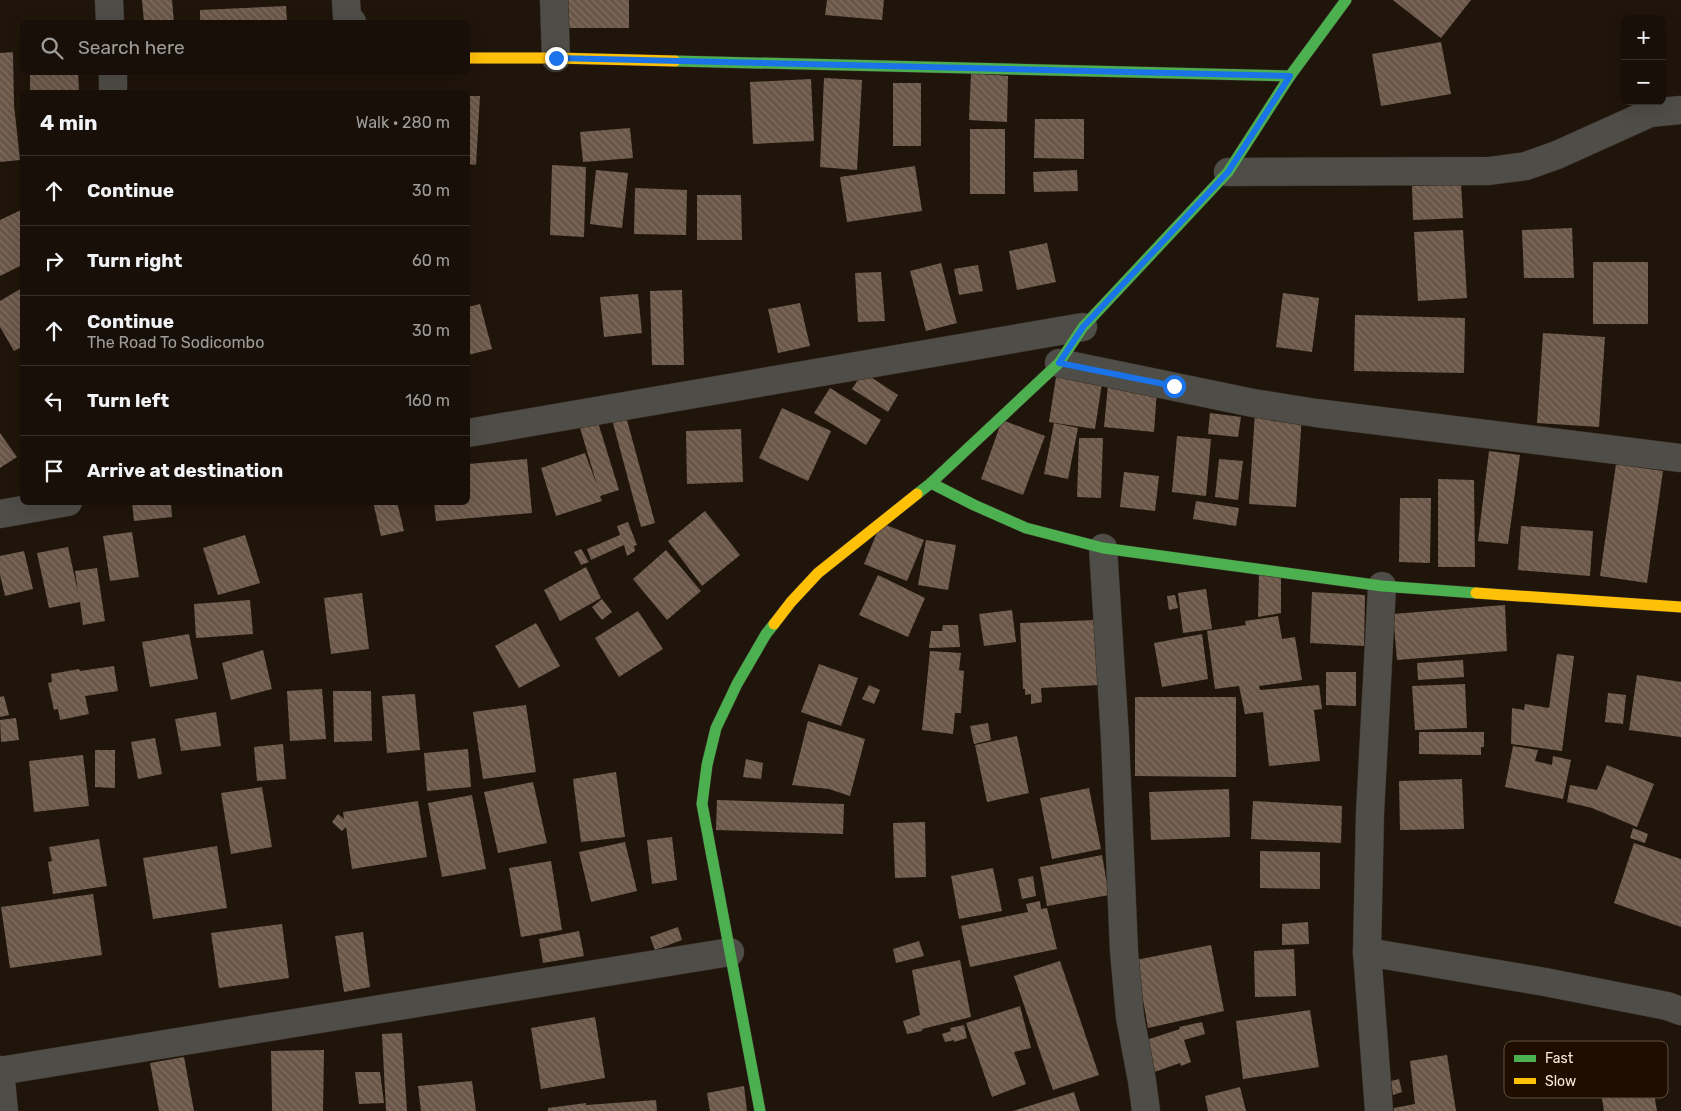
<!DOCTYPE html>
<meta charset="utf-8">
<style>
body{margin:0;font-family:Rubik,sans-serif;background:#211912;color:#f1f3f6}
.controls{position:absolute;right:15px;top:15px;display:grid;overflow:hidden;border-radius:8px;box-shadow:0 5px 20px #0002}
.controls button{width:45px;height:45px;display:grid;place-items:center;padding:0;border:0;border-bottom:1px solid #363029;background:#181008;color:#f1f3f6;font:25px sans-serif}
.stop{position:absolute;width:15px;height:15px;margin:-11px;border:4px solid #1a73e8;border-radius:50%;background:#fff}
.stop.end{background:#1a73e8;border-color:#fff;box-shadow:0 1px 5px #0008}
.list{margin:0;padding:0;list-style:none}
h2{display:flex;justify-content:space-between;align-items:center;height:65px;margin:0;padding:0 20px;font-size:21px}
h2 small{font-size:16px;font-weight:400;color:#9f9d9c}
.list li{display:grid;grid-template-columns:32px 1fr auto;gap:15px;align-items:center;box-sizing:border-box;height:70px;padding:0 20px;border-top:1px solid #363029}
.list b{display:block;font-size:19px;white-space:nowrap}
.list p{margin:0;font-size:16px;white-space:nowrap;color:#9f9d9c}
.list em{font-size:16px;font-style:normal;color:#9f9d9c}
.icon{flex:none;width:28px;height:28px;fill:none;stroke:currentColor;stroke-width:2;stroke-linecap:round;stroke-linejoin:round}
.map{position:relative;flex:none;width:1681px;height:1111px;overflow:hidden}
.search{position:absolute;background:#181008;box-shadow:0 5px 20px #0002;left:20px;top:20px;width:450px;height:55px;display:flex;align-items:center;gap:12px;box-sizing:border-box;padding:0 18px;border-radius:8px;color:#9f9d9c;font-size:19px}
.panel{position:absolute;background:#181008;box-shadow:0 5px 20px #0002;left:20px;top:90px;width:450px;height:415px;border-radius:8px}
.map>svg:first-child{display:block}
</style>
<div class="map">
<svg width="1681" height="1111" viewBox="0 0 1681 1111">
<defs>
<pattern id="building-back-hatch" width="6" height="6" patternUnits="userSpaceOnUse" patternTransform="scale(1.25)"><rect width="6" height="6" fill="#6a5749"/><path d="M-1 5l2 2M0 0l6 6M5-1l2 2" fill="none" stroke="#806f63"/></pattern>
</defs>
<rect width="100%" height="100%" fill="#20150a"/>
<!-- building -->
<g fill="url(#building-back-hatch)">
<polygon points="142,0 172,0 174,22 144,22"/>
<rect x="556" y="0" width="73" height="28"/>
<polygon points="827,0 884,0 882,20 825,15"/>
<polygon points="1393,0 1471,0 1441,38"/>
<polygon points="286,6 287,22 200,22 200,10"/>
<polygon points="1441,42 1451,94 1381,106 1372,54"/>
<polygon points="13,52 14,105 20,160 0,162 0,53"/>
<polygon points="30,72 78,72 79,92 30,92"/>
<polygon points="971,73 1008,76 1007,122 969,120"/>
<polygon points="824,78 862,80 857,170 820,167"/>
<polygon points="811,79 814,141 753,144 750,82"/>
<rect x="893" y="83" width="28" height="63"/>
<polygon points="468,96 480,96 476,165 468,164"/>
<polygon points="1035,119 1084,119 1084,159 1034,158"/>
<polygon points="630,128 633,158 583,162 580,132"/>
<rect x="970" y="129" width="35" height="65"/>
<polygon points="552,165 586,167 584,237 550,235"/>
<polygon points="915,166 922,211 847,222 840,177"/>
<polygon points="596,170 628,173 622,228 590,224"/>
<polygon points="1077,170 1078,191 1034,192 1033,172"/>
<polygon points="1461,184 1463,218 1413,220 1412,186"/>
<polygon points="635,188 687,190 686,235 634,234"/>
<polygon points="697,195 741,195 742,240 697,240"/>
<polygon points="21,210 22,265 0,276 0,220"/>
<polygon points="1572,228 1574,278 1524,278 1522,230"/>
<polygon points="1463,230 1467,298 1418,301 1414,232"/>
<polygon points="1047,243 1056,282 1017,290 1009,251"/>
<rect x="1593" y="262" width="55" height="62"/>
<polygon points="941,263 957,323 926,331 910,271"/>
<polygon points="978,265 983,291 959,295 954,269"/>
<polygon points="881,272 885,321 858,322 855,273"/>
<polygon points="22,288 22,347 14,351 0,327 0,301"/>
<polygon points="682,290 684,365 652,365 650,291"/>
<polygon points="1283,293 1319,298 1312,352 1276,347"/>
<polygon points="638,294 642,333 604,337 600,297"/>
<polygon points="800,303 810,346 778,353 768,309"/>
<polygon points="480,304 492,349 468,355 468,307"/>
<polygon points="1355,315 1465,318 1464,373 1354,371"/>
<polygon points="1543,333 1605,337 1599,427 1537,423"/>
<polygon points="863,372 898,395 888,412 852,389"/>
<polygon points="1056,377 1102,383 1095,429 1049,422"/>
<polygon points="1108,384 1157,389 1154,432 1104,427"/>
<polygon points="830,388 881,420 866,445 814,413"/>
<polygon points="782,408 831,431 808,481 759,458"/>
<polygon points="624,409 655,523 641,527 610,412"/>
<polygon points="1255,412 1302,415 1296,507 1249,504"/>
<polygon points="1210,413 1241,417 1238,437 1208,434"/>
<polygon points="596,416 619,490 600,496 602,501 556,516 541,468 585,453 597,485 578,421"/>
<polygon points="1002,420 1045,436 1023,495 981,479"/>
<polygon points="1054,423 1078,428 1068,479 1044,474"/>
<polygon points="741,429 743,482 687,484 686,431"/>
<polygon points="0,433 17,457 0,468"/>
<polygon points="1177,436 1211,439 1206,496 1172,492"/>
<polygon points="1079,438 1103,438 1101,498 1077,497"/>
<polygon points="1489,451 1520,455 1508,544 1478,541"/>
<polygon points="527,459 532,513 436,521 434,502 468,502 468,464"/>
<polygon points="1219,459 1243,461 1238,500 1215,497"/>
<polygon points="1616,464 1663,471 1647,583 1600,576"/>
<polygon points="1124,472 1159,476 1155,511 1120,507"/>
<polygon points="1438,479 1474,480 1475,567 1438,567"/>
<polygon points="1400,498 1431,498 1430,563 1399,562"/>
<polygon points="1196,501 1239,508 1236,526 1193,519"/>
<polygon points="132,502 171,502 172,517 134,521"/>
<polygon points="373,502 397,502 404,531 381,536"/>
<polygon points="705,511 740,555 702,586 668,541"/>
<polygon points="628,522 637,545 634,546 635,551 627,556 624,545 591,560 587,549 620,535 617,526"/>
<polygon points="881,523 924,540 907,581 864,564"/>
<polygon points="1521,526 1593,531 1590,576 1518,570"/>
<polygon points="132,532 139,577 110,581 103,536"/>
<polygon points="245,535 260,583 218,595 203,548"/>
<polygon points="926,540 956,545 948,590 918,585"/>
<polygon points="68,547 78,592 75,571 97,568 105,621 83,625 80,602 49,608 37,553"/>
<polygon points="581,549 589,562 581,565 574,552"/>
<polygon points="666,550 701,591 667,620 633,579"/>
<polygon points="24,551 33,589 5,596 0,575 0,556"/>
<polygon points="586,567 601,598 560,621 544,590"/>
<polygon points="1259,573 1281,573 1281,613 1258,617"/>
<polygon points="878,575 925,598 908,637 859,615"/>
<polygon points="1206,589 1212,629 1183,633 1178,593"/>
<polygon points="1312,592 1365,595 1364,646 1310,643"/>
<polygon points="362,593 369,649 331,654 324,598"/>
<polygon points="1175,595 1178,608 1169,610 1167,596"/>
<polygon points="602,599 612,612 602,620 592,607"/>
<polygon points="250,600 253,634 196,638 194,604"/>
<polygon points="1505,605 1507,651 1397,660 1393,614"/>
<polygon points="1012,610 1016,642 984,646 979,614"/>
<polygon points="638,611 663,649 619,677 595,638"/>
<polygon points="1278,616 1282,639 1295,637 1302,680 1259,686 1260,690 1319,685 1322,709 1314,710 1320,761 1269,766 1263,712 1245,714 1239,686 1215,689 1207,631 1246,625 1245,621"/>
<polygon points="1096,620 1099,685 1041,688 1042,702 1031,704 1031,694 1025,695 1025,689 1023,689 1020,623"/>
<polygon points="536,623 560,666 519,688 495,646"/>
<polygon points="943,625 958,625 960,647 929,648 931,631 942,631"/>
<polygon points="189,634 198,679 150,687 142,642"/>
<polygon points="1202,634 1208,679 1162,687 1154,643"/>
<polygon points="263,650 272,689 231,700 222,663"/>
<polygon points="930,651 961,653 959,670 964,671 961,713 955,713 953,734 922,730"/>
<polygon points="1557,654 1574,656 1562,751 1511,744 1512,708 1524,710 1525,704 1549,708"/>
<polygon points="1463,660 1464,677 1418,680 1417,663"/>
<polygon points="819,664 858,678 841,726 801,712"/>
<polygon points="114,666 118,691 85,696 89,714 60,720 58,709 54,710 48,683 52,682 51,674 79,669 80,671"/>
<polygon points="1326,672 1356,672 1356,706 1326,705"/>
<polygon points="1637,675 1681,682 1681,737 1629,730"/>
<polygon points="1465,684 1467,728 1415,730 1412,686"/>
<polygon points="869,685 880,690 874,704 862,699"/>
<polygon points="322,689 326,739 290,741 287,691"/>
<polygon points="333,691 371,691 372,741 334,742"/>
<polygon points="1608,693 1626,695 1623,724 1605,722"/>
<polygon points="415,694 420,750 387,753 382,696"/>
<polygon points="4,696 9,715 0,717 0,697"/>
<polygon points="1135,697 1236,697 1236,777 1135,776"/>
<polygon points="526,705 536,772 483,779 473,712"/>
<polygon points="216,712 221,746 181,751 175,719"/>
<polygon points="16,718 19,740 1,742 0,720"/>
<polygon points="808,721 865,739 850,796 829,789 792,785"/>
<polygon points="988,723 991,740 974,744 970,726"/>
<polygon points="1419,732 1484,732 1484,747 1481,747 1481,755 1419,754"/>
<polygon points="1017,736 1029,793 987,802 975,745"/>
<polygon points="155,738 162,774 138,779 131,742"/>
<polygon points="283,744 286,779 257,781 254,747"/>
<polygon points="1513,746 1538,750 1535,761 1552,765 1553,756 1571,760 1563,799 1505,787"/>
<polygon points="468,749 471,787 427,791 424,753"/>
<polygon points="95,750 115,750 115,788 95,787"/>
<polygon points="83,755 89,806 34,812 29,761"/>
<polygon points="746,759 763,763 761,779 743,777"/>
<polygon points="1607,765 1654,784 1637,827 1592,808 1567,802 1570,785 1597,790"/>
<polygon points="616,772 625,837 581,842 573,779"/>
<polygon points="1462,779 1464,829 1400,830 1399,781"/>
<polygon points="533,782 547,843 498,853 484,792"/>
<polygon points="262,787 272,847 231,854 221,793"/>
<polygon points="1089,788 1101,849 1052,859 1040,798"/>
<polygon points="1229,789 1230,837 1151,840 1149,792"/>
<polygon points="472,795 486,869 442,877 428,803"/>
<polygon points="717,800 844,804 843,834 716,830"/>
<polygon points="418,801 427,857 352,869 346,827 342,831 332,822 338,814 344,819 343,812"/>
<polygon points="1253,801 1342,806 1341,843 1251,839"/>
<polygon points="925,822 926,877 895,878 893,823"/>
<polygon points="1633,828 1648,834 1645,843 1630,838"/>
<polygon points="672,837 677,880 652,884 647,840"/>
<polygon points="99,839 107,886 53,894 48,862 52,861 49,847"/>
<polygon points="625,842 637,891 591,902 579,852"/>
<polygon points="1634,843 1681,859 1681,927 1614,903"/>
<polygon points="217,846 227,908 153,919 143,858"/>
<polygon points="1260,851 1320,852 1320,889 1260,888"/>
<polygon points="1102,855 1109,895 1047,906 1040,867"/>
<polygon points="551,861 562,930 521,937 509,868"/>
<polygon points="993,868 1002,911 959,919 951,876"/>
<polygon points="1033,876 1036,896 1022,899 1018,879"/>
<polygon points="93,894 102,955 10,968 1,907"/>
<polygon points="1040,901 1041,909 1047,908 1057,949 970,967 961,926 1028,912 1026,904"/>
<polygon points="1308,922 1309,944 1282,945 1282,924"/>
<polygon points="282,924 289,978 219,988 211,933"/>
<polygon points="678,927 682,940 655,950 650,937"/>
<polygon points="579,931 584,956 543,963 539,939"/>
<polygon points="363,932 370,987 344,992 335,936"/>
<polygon points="919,941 924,956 896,963 893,949"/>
<polygon points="1211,945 1224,1011 1148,1028 1136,960"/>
<polygon points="1294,949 1296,996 1255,997 1254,951"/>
<polygon points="960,960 971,1017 922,1029 922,1031 907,1034 903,1021 920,1015 912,970"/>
<polygon points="1060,961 1099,1075 1053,1090 1014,976"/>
<polygon points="1020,1006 1031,1048 1014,1052 1026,1084 992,1097 966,1023"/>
<polygon points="1310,1010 1319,1067 1243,1079 1236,1021"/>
<polygon points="595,1017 605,1078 541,1089 531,1028"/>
<polygon points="1202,1022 1205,1034 1184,1040 1191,1062 1181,1066 1180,1063 1146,1075 1137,1043 1180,1029 1179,1027"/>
<polygon points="964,1025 967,1038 954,1042 954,1040 945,1042 942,1034 951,1031 950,1028"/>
<polygon points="402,1033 407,1111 386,1111 382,1034"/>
<polygon points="324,1050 323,1111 272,1111 271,1051"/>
<polygon points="1447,1055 1456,1111 1394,1111 1394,1108 1415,1104 1410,1061"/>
<polygon points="184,1057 194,1111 159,1111 150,1063"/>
<polygon points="1649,1065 1657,1111 1604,1111 1598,1073"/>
<polygon points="355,1072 380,1072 384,1103 359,1104"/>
<polygon points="1399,1079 1402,1092 1393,1095 1391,1081"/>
<polygon points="472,1081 476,1111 421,1111 418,1086"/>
<polygon points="744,1086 747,1111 710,1111 707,1093"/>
<polygon points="1240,1087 1246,1111 1208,1111 1205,1096"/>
<polygon points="1074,1092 1080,1111 1013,1111"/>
<polygon points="656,1100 657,1111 548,1111 548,1108 586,1103 586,1105"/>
</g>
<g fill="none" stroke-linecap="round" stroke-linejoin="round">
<!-- street casing -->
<g stroke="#382f25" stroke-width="29">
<g id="street">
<polyline points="109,0 110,22"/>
<polyline points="346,0 347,17 352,22"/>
<polyline points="554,0 556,58"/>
<polyline points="113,72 113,90"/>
<polyline points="1228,172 1489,171 1526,166 1557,155 1650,113 1681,110"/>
<polyline points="1059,363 1253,403 1316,413 1681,458"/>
<polyline points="468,433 1083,327"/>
<polyline points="0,514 68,502"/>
<polyline points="1103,548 1115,738 1124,951 1130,1017 1142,1081 1146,1111"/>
<polyline points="1367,952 1545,982 1667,1006 1681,1011"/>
<polyline points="0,1070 4,1111"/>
<polyline points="0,1071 730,952"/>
<polyline points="1379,1111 1367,952 1370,813 1382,586"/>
</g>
</g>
<!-- fast casing -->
<g stroke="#382f25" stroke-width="12">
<g id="fast">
<polyline points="675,61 1290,76"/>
<polyline points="931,483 974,505 1026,528 1103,548 1382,586 1476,593"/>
<polyline points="917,494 931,483 1059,363 1083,327 1228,172 1290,76 1346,0"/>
<polyline points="760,1111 702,804 707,765 716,728 737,684 766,634 774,624"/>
</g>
</g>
<!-- slow casing -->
<g stroke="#382f25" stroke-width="12">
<g id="slow">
<polyline points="468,58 556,58 675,61"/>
<polyline points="1476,593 1681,607"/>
<polyline points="774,624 791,602 818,573 917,494"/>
</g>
</g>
<!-- street -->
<use href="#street" stroke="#4e4d47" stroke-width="28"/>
<!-- fast -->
<use href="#fast" stroke="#4caf50" stroke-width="11"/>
<!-- slow -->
<use href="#slow" stroke="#ffc107" stroke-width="11"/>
</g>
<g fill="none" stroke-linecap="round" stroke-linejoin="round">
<!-- route -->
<polyline stroke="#1a73e8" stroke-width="6" points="556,58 1290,76 1228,172 1083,327 1059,363 1174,386"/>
</g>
<!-- legend -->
<rect x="1504" y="1041" width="164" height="57" rx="8" fill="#1f0d00" stroke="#605042" stroke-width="1"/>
<rect x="1514" y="1055" width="22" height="7" fill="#4caf50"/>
<rect x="1514" y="1078" width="22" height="6" fill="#ffc107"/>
<g font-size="14" fill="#f8ebdd">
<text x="1545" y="1063">Fast</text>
<text x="1545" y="1086">Slow</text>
</g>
</svg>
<div class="controls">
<button>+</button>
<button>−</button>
</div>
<div class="stop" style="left:1174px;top:386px"></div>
<div class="stop end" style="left:556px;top:58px"></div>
<div class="search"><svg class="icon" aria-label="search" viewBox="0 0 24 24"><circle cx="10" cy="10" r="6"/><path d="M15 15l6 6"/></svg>Search here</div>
<section class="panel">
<h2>4 min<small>Walk · 280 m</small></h2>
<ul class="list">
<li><svg class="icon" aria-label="ahead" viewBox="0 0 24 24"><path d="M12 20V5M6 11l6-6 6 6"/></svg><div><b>Continue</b></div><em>30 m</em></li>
<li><svg class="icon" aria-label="right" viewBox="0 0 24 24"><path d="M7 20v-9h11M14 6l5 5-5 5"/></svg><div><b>Turn right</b></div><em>60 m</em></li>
<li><svg class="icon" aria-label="ahead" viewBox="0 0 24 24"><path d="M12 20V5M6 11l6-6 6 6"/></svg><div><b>Continue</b><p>The Road To Sodicombo</p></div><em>30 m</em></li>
<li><svg class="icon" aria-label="left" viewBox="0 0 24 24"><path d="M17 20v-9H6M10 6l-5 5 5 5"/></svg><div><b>Turn left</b></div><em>160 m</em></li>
<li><svg class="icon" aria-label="arrive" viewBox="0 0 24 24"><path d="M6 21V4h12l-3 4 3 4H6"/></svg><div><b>Arrive at destination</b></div></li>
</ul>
</section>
</div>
